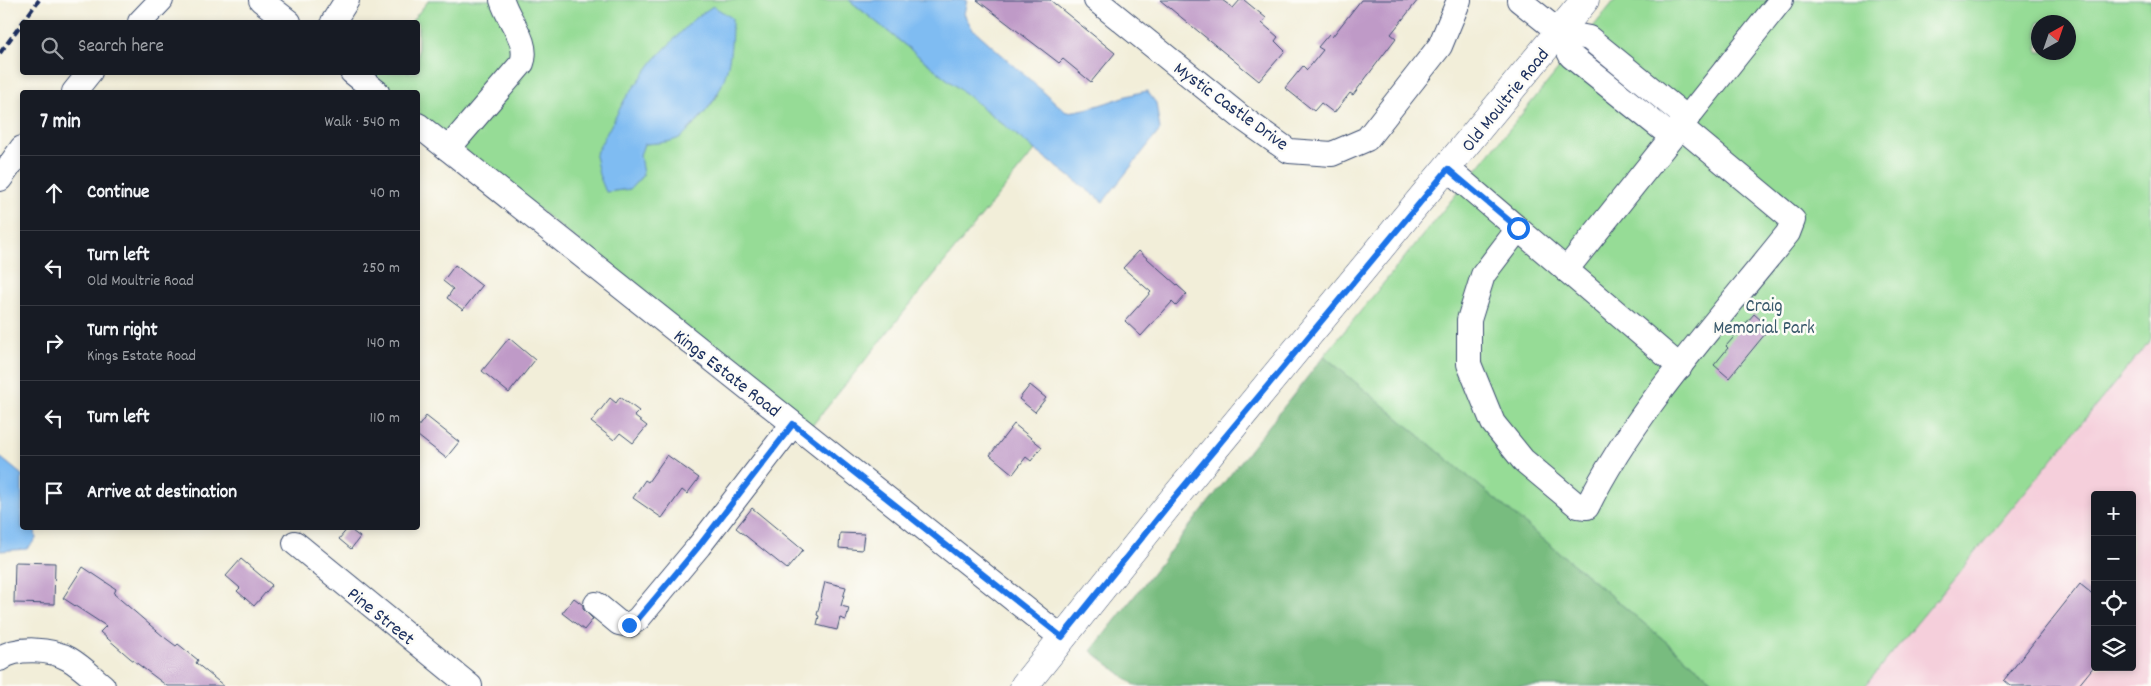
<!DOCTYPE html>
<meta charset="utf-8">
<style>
body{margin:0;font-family:Dekko,sans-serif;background:#242831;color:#f1f3f6}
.controls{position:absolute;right:15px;bottom:15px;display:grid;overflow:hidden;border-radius:5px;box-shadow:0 2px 8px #0003}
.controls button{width:45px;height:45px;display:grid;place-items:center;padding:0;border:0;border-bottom:1px solid #363941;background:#171b24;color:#f1f3f6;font:25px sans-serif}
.compass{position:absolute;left:2031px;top:15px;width:45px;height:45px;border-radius:50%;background:#171b24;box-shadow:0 2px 8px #0003;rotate:40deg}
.stop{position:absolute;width:15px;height:15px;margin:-11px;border:4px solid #1a73e8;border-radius:50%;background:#fff}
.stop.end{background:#1a73e8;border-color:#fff;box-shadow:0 1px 5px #0008}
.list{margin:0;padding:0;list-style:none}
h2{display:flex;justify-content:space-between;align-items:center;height:65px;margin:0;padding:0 20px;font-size:21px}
h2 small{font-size:16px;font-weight:400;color:#9ea1a6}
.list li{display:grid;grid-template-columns:32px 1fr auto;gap:15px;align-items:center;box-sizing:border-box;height:75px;padding:0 20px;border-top:1px solid #363941}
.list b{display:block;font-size:19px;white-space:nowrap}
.list p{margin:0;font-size:16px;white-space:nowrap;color:#9ea1a6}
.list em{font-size:16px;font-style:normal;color:#9ea1a6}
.icon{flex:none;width:28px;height:28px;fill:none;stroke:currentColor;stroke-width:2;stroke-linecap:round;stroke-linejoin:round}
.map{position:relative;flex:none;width:2151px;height:686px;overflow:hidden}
.search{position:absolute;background:#171b24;box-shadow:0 2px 8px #0003;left:20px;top:20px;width:400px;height:55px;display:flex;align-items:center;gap:12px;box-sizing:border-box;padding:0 18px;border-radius:5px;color:#9ea1a6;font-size:19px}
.panel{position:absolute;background:#171b24;box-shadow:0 2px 8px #0003;left:20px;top:90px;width:400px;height:440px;border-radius:5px}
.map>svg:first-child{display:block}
</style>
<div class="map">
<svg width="2151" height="686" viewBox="0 0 2151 686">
<rect width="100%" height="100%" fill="#fdfcf7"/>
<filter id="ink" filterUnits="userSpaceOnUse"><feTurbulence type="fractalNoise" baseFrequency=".02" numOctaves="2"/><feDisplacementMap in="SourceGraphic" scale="10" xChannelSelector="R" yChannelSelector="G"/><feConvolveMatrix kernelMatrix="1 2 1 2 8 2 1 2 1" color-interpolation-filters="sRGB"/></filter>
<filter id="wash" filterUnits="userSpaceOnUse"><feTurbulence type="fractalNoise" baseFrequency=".0096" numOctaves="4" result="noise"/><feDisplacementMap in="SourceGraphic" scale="20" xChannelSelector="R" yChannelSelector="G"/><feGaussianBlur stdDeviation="1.12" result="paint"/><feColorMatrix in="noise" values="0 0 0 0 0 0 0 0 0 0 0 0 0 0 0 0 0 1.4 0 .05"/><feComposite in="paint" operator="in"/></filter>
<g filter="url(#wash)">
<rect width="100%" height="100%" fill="#f2eed9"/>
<!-- built -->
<path fill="#f5cfdb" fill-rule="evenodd" d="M2151 339V686H1865ZM2095 495H2132V667H2095Z"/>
<!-- green -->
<g fill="#96dc96" stroke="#58867a" fill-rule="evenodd">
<path d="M429 0H849L1035 150 811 427 418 113V92H392L370 75 371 73 418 72V22H411ZM719 94C695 125 686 142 644 144L639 155 643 175 630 189 606 192 595 155 608 132Z"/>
<path d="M1615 0H2151V339L1865 686H1719L1324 356ZM2038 22H2068V52H2038Z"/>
</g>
<!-- forest -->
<polygon fill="#78bc7f" stroke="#4a766e" points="1324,356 1719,686 1136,686 1091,651"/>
<!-- water -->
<g fill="#7fbcf2" stroke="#4d76a8">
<path d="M849 0H967L964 14 972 28 1066 112C1095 110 1119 96 1147 91L1156 103 1160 130 1103 202 1035 150Z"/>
<path d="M713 6 732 18C732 61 727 91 695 123 691 127 686 133 681 137 671 143 656 143 644 144L640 155 643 175 630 189 606 192 599 175 595 155 625 99 655 59 694 19Z"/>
<polygon points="0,457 22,475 22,528 35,528 36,539 27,549 0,551"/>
</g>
<g id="blocks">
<!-- building -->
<g fill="#bf9ac7">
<polygon points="977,0 1050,0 1115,53 1091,82 1063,59 1059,63"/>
<polygon points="1160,0 1222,0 1233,8 1240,0 1244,0 1266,18 1262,23 1278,37 1275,41 1285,51 1259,81"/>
<polygon points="1361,0 1418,0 1391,34 1396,38 1353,95 1350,93 1334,113 1321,103 1314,111 1285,88 1303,66 1307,70 1323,50 1318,47 1329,34 1332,37"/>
<polygon points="1139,251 1187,294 1176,306 1172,302 1141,336 1125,321 1151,292 1123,268"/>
<polygon points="455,265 482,286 463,310 447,298 453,289 443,281"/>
<polygon points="1754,314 1770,328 1729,378 1714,365 1728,348 1726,346"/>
<polygon points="509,338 535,360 509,393 482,371"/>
<polygon points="1030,385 1046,398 1035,412 1019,399"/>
<polygon points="620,397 639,411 634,416 647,426 633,443 620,433 614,440 591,422 610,398 616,403"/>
<polygon points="426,416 459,442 446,458 418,436 418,427"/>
<polygon points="1014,424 1042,447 1031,461 1026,457 1013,474 990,455"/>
<polygon points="667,455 699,478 687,494 682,490 662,518 633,498 645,480 648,482"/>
<polygon points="752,508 803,550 787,569 736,528"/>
<polygon points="348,528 360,537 351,549 339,539"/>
<polygon points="840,533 864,534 862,550 839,548"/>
<polygon points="241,559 272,585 254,606 237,591 240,588 226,576"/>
<polygon points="15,562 55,563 54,604 14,603"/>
<polygon points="83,567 116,589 114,594 164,637 176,646 178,644 198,660 196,663 224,686 167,686 130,658 100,632 106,626 63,598"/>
<polygon points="825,582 846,587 841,606 849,608 846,620 840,618 837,630 817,625 819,616 817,615"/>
<polygon points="2080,584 2095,596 2095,665 2078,686 2011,686 2004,680"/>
<polygon points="574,598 583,605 583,609 593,619 584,630 562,613"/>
</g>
</g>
</g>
<g filter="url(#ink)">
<use href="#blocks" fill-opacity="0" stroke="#3b4c70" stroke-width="1"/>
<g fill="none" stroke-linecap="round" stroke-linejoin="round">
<!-- minor casing -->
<g stroke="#3b4c70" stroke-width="26">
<g id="minor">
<polyline points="261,0 289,22"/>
<polyline points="1096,0 1241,117 1289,151 1332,154 1367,139 1440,46 1459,0"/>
<polyline points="1519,0 1559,32 1571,56 1671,136"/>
<polyline points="140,22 161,0"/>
<polyline points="333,22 347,0"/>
<polyline points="1559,32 1589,38 1687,118"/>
<polyline points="352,72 377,92"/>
<polyline points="74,92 90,72"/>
<polyline points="418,125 1061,637"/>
<path d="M448 149 522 63C530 42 508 21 502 0"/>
<polyline points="1448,169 1680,367"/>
<polyline points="0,179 22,148"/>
<path d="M1518 229 1483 275 1469 320V364L1493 423 1523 460 1578 506 1587 507C1634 411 1721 317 1788 233L1793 220 1680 126"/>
<polyline points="1566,270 1781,0"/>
<polyline points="295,543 470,686"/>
<polyline points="596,604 619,623 629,625 638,619 699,546 793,424"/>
<path d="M0 659C16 646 52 649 69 659 81 666 92 677 103 686"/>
</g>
</g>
<!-- major casing -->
<g stroke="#3b4c70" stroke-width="29">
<polyline id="major" points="1024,686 1170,503 1585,0"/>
</g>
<!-- minor -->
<use href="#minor" stroke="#fff" stroke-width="24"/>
<!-- major -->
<use href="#major" stroke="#fff" stroke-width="28"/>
<!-- rail -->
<polyline stroke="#1b2f5e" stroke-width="4" stroke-dasharray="8 4" stroke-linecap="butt" points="0,53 39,0"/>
</g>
</g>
<g fill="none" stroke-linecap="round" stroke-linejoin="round" filter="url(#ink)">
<!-- route -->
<polyline stroke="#1a73e8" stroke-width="6" points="629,625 638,619 699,546 793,424 1062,637 1170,503 1448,169 1518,228"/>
</g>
<g text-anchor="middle" stroke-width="5" stroke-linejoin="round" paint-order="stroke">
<!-- street labels -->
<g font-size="19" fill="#1b2f5e" stroke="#fdfcf7">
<text transform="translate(1504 99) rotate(-51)" y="7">Old Moultrie Road</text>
<text transform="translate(1232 105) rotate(36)" y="7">Mystic Castle Drive</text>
<text transform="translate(728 372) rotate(38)" y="7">Kings Estate Road</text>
<text transform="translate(382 615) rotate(39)" y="7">Pine Street</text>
</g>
<!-- park labels -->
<g font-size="19" fill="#3a5a6c" stroke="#fdfcf7">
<text x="1764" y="311">Craig<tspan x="1764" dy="22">Memorial Park</tspan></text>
</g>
</g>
</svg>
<div class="controls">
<button>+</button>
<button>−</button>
<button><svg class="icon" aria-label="locate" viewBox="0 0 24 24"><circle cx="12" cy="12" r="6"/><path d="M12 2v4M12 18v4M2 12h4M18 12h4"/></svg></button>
<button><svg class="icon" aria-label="layers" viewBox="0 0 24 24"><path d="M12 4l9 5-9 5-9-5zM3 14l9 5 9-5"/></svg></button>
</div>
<svg class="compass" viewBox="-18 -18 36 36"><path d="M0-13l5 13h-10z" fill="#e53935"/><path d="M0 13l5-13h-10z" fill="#9ea1a6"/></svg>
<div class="stop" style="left:1518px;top:228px"></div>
<div class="stop end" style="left:629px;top:625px"></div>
<div class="search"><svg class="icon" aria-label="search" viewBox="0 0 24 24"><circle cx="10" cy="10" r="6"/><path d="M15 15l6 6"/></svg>Search here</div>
<section class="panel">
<h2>7 min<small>Walk · 540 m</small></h2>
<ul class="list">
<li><svg class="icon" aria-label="ahead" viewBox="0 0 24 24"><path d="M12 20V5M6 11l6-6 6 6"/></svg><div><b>Continue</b></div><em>40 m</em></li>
<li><svg class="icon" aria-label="left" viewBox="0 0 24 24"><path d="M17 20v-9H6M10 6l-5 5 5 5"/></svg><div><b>Turn left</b><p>Old Moultrie Road</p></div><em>250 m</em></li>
<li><svg class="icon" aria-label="right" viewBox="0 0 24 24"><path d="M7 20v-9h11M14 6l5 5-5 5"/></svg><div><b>Turn right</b><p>Kings Estate Road</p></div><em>140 m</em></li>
<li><svg class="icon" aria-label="left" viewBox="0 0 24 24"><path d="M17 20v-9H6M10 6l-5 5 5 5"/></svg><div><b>Turn left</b></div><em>110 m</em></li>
<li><svg class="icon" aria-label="arrive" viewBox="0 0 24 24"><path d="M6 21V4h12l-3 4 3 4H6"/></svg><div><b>Arrive at destination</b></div></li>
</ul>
</section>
</div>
